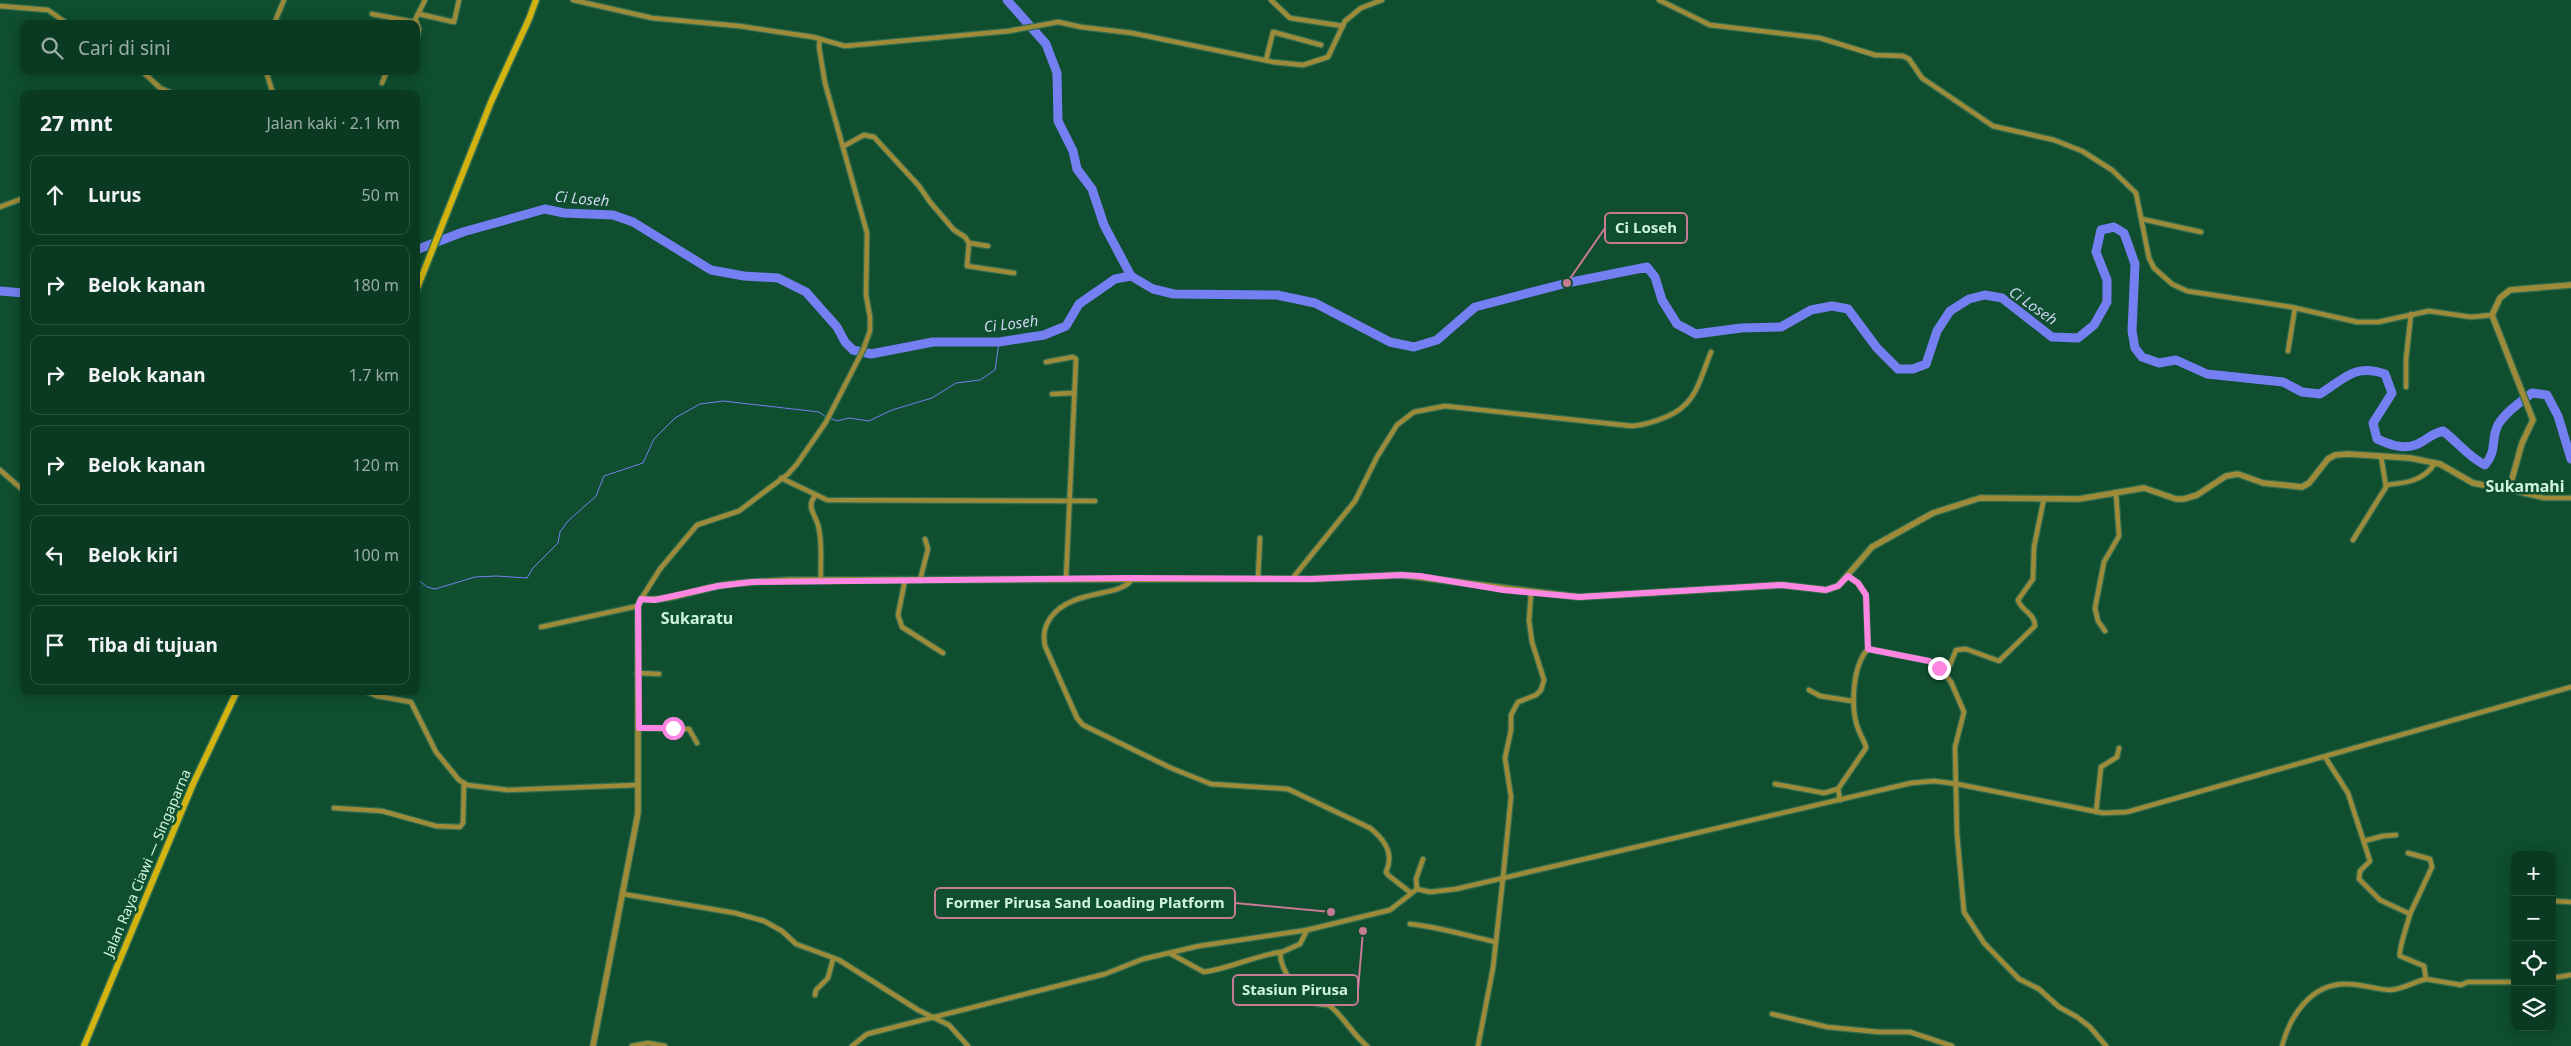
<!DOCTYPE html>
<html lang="id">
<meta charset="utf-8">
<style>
body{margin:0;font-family:"Noto Sans",sans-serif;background:#14412b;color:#f1f3f6}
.controls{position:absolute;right:15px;bottom:15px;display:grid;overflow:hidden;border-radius:10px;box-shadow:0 2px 12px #0003}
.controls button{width:45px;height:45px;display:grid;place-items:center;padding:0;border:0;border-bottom:1px solid #2b5441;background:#0b3a23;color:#f1f3f6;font:25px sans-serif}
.stop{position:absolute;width:15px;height:15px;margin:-11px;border:4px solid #fd86e2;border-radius:50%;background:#fff}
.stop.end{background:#fd86e2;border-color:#fff;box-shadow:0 1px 5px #0008}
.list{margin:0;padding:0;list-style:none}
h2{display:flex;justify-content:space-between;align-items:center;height:65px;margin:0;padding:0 20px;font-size:21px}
h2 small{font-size:16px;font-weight:400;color:#9aada6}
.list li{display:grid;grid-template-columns:32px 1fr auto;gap:15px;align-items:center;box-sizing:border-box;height:80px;margin:0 10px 10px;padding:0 10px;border:1px solid #2b5441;border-radius:10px}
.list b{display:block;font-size:19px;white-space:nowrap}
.list em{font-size:16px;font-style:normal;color:#9aada6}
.icon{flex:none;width:28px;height:28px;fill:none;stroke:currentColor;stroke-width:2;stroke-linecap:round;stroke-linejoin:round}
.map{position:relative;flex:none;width:2571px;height:1046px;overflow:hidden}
.search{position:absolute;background:#0b3a23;box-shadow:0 2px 12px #0003;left:20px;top:20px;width:400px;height:55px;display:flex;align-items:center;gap:12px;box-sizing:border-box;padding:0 18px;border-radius:10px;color:#9aada6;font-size:19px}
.panel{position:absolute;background:#0b3a23;box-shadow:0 2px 12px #0003;left:20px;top:90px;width:400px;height:605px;border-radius:10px}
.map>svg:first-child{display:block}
</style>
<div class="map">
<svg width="2571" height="1046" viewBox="0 0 2571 1046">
<rect width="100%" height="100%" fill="#0f4e2f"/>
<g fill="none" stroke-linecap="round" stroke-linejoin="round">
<!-- stream -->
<g stroke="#747ff2" stroke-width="1">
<polyline points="830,418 837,421 849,418 869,421 892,410 932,398 956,383 980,380 995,370 999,342"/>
<polyline points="416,578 427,587 435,589 475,577 496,576 527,578 533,568 558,543 560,532 568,521 596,496 604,476 643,463 654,439 675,418 700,404 723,401 819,412 826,417"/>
</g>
<!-- river -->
<g stroke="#747ff2" stroke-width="9">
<polyline points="1007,0 1046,44 1057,73 1058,121 1073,151 1077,169 1092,189 1104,225 1131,276"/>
<path d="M416 250 463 232 545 209 564 213 613 215 633 222 711 270 744 276 778 278 806 292 837 327 845 342 853 350 871 354 933 342H999L1044 335 1066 326 1079 304 1115 279 1131 276 1153 289 1174 294 1277 295 1315 303 1390 342 1414 347 1437 340 1475 307 1567 283 1647 267 1655 277 1662 300 1677 324 1696 334 1741 328 1781 327 1811 310 1832 306 1848 309 1877 348 1898 369H1913L1926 364 1937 331 1950 311 1969 299 1985 295 2002 298 2052 337 2078 338 2094 325 2107 302V280L2096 252 2101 230 2114 227 2124 233 2135 264 2132 331 2135 348 2142 357 2159 363 2176 360 2207 374 2283 382 2302 392 2320 394C2344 379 2355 363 2385 374L2392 393 2373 423 2377 439C2389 444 2402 450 2415 445 2426 441 2430 434 2443 431 2458 442 2468 457 2485 465 2498 449 2490 441 2498 425 2505 412 2521 402 2532 393L2547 395 2558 416 2571 459"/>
<polyline points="0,291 24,293"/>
</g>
<!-- minor casing -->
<g stroke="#316c4e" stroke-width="7">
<g id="minor">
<polyline points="573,0 652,18 739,26 813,37 845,46 1009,31 1058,22 1081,27 1132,33 1273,62 1303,65 1328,57 1345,21 1361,8 1382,0"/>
<polyline points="1271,0 1290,18 1343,26"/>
<polyline points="1659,0 1710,25 1820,38 1875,55 1903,56 1909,59 1922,78 1993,126 2054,140 2082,151 2112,170 2136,193 2149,258 2154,268 2172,284 2187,291 2291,307 2357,322 2378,322 2429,311 2471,317 2492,315"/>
<polyline points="0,6 48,10 68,24"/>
<polyline points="372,14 414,22 425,0"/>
<polyline points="419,14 454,22 459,0"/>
<polyline points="416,21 419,29 416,42"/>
<polyline points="274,24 284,0"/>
<polyline points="1266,60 1273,32 1321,45"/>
<polyline points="142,71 160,88 174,94"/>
<polyline points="266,71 273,94"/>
<polyline points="382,83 387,71"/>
<polyline points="844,146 864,135 874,137 919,186 930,202 954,230 965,237 969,243 988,246"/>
<polyline points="0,207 24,198"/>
<polyline points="2142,219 2201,232"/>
<polyline points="969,243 967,266 1014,273"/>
<polyline points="2288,351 2295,308"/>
<polyline points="1046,362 1073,357 1076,359 1066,579"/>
<polyline points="2406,387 2406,359 2411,314"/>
<polyline points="1052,394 1074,393"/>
<polyline points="0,470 24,491"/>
<polyline points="781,478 827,500 1095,501"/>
<path d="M2386 485C2406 483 2424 481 2435 463"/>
<polyline points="2509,490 2544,498 2571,498"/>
<path d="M815 496C806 507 815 514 818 525 823 542 820 563 821 580"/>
<polyline points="2353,540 2386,487 2381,456"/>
<polyline points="1848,576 1858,583 1866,595 1868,649 1929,661 1939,667 1951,682 1964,712 1955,747 1957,834 1964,912 1984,943 2019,979 2039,989 2059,1007 2077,1017 2090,1027 2106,1046"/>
<polyline points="1258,578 1260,538"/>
<path d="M1132 579C1121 598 1073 588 1051 617 1044 627 1043 635 1045 646L1077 718 1083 725 1171 768 1211 784 1288 789 1370 828C1384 839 1395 853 1386 872L1388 875 1411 893"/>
<path d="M1292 579 1355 501 1377 457 1397 425 1414 412 1445 406 1632 426C1645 425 1654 422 1666 417 1697 404 1699 381 1711 352"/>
<polyline points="905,580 898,615 902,627 943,653"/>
<polyline points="920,580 928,549 925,539"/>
<polyline points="641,599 660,569 697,525 739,511 788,474 797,464 826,422 863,350 870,331 870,317 866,295 867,233 825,83 819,47 820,39"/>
<polyline points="541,627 638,606"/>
<polyline points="2105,631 2098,621 2095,608 2104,562 2119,536 2116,494"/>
<polyline points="637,673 659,674"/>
<path d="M1946 675 1956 650 1966 649 1999 661 2035 626C2035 613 2021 611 2018 600L2033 579 2034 547 2044 498"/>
<polyline points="1809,690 1820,696 1852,701"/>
<polyline points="365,691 377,696 411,702 436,752 459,780 467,785 508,790 637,785"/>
<polyline points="639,728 689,729 697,743"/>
<path d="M2325 757 2348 793 2370 861 2360 871 2359 879 2380 900 2410 914C2408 923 2398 950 2400 956L2424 966 2426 979 2461 985 2468 982H2515"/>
<polyline points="1775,784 1824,793 1838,789"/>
<path d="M1840 800 1838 789 1866 748C1865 741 1861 737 1859 731 1850 710 1852 666 1868 649"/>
<polyline points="334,808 382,811 436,826 460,827 463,823 464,783"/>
<polyline points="2096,812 2101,767 2117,757 2119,748"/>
<polyline points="2364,841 2383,836 2396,835"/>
<polyline points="2408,853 2430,859 2432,867 2410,914"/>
<polyline points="1417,889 1416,879 1423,859"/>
<polyline points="623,894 735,913 764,921 782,931 796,944 839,960 918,1010 949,1025 968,1046"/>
<polyline points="2552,901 2571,902"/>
<path d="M1410 924C1440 927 1467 936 1496 942"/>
<path d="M1307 930 1300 944 1280 953C1281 972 1298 994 1315 1003 1320 1006 1325 1003 1330 1006 1344 1017 1353 1035 1367 1046"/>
<path d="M1171 954 1204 972C1231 968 1254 956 1281 952"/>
<polyline points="2552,978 2571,975"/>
<polyline points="815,995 816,990 828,978 833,959"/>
<polyline points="1772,1014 1827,1027 1879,1032 1910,1032 1952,1046"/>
<polyline points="632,1046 648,1043 665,1046"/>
<polyline points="852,1046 867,1034 1105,974 1143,959 1199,946 1307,930 1390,910 1417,889 1430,892 1456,889 1911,783 1934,781 1957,784 2103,813 2127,812 2571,687"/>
<polyline points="1478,1046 1493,968 1503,878 1511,797 1505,758 1511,730 1511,715 1518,702 1536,695 1541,690 1544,680 1532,642 1529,620 1531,593"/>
<path d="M2282 1046C2290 1016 2311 983 2347 984 2361 984 2375 989 2389 990 2401 990 2414 982 2426 979"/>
</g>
</g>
<!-- tertiary casing -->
<g stroke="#316c4e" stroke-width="8">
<path id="tertiary" d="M593 1046 638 813V606L641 599C666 602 693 591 718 586 742 582 765 581 789 580L1311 579 1401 575 1579 597 1782 585 1826 590 1838 586 1872 547 1933 513 1980 498 2079 499 2144 488 2176 499H2184L2197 495 2226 476 2238 474 2263 483 2302 487 2309 483 2328 459 2335 455 2348 454 2410 458 2440 464 2473 483 2509 490 2522 443 2533 420 2492 315 2500 298 2510 290 2571 285"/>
</g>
<!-- secondary casing -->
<g stroke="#316c4e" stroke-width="9">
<g id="secondary">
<polyline points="416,291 491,102 529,19 536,0"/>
<polyline points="84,1046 193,784 237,691"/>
</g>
</g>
<!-- minor -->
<use href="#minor" stroke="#9e8b3a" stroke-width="4.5"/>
<!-- tertiary -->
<use href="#tertiary" stroke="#9e8b3a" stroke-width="5.5"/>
<!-- secondary -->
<use href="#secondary" stroke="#d2b310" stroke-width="6"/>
</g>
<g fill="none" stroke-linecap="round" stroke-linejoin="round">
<!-- route -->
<polyline stroke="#fd86e2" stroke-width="6" points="673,728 639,728 638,606 641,599 655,600 718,586 752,582 1126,578 1311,579 1401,575 1420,576 1503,590 1579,597 1782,585 1826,590 1838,586 1848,576 1858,583 1866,595 1868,649 1929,661 1939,668"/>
</g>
<g text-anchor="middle" stroke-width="5" stroke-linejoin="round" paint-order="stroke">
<!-- street labels -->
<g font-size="14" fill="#cef4db" stroke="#0f4e2f">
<text transform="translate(147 863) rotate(-67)" y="5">Jalan Raya Ciawi — Singaparna</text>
</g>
<!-- water labels -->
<g font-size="15" font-style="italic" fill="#cfd5f2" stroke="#0f4e2f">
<text transform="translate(582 199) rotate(5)" y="5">Ci Loseh</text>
<text transform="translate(2033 306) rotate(35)" y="5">Ci Loseh</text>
<text transform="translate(1011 324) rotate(-7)" y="5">Ci Loseh</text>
</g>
<!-- quarter labels -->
<g font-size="16" font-weight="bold" fill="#cef4db" stroke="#0f4e2f">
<text x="2525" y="492">Sukamahi</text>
<text x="697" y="624">Sukaratu</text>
</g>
</g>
<!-- callouts -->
<path fill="none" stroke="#c77b95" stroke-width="2" d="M1567 283L1605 228M1331 912L1235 903M1363 931L1358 990"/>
<g fill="#c77b95" stroke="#0f4e2f" stroke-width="2">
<circle cx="1567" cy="283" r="5"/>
<circle cx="1331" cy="912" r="5"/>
<circle cx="1363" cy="931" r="5"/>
</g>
<g fill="#0f4e2f" stroke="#c77b95" stroke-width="2">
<rect x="1605" y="213" width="82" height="30" rx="5"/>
<rect x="935" y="888" width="300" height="30" rx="5"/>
<rect x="1233" y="975" width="125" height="30" rx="5"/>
</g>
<g font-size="15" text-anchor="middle" font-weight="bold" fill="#cef4db">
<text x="1646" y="233">Ci Loseh</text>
<text x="1085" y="908">Former Pirusa Sand Loading Platform</text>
<text x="1295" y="995">Stasiun Pirusa</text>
</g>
</svg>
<div class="controls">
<button>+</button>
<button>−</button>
<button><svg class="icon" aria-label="locate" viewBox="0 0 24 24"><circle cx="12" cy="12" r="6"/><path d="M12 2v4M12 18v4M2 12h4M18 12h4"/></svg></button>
<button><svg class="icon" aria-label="layers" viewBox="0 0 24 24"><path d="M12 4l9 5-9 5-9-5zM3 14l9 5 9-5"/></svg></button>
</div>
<div class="stop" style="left:673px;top:728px"></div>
<div class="stop end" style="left:1939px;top:668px"></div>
<div class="search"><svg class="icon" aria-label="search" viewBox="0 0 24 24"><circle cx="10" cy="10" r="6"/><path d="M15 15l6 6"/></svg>Cari di sini</div>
<section class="panel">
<h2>27 mnt<small>Jalan kaki · 2.1 km</small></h2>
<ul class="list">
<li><svg class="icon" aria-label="ahead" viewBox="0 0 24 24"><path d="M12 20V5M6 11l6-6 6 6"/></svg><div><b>Lurus</b></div><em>50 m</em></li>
<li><svg class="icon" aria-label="right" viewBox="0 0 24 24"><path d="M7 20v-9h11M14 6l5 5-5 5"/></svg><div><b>Belok kanan</b></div><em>180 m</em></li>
<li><svg class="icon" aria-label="right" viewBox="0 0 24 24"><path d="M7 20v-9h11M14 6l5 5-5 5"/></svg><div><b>Belok kanan</b></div><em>1.7 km</em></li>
<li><svg class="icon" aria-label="right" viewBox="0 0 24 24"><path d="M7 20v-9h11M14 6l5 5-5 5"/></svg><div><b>Belok kanan</b></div><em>120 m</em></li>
<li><svg class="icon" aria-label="left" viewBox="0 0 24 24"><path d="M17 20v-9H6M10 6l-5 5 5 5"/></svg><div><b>Belok kiri</b></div><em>100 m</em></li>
<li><svg class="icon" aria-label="arrive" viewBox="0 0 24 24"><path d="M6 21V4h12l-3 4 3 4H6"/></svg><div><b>Tiba di tujuan</b></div></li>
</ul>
</section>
</div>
